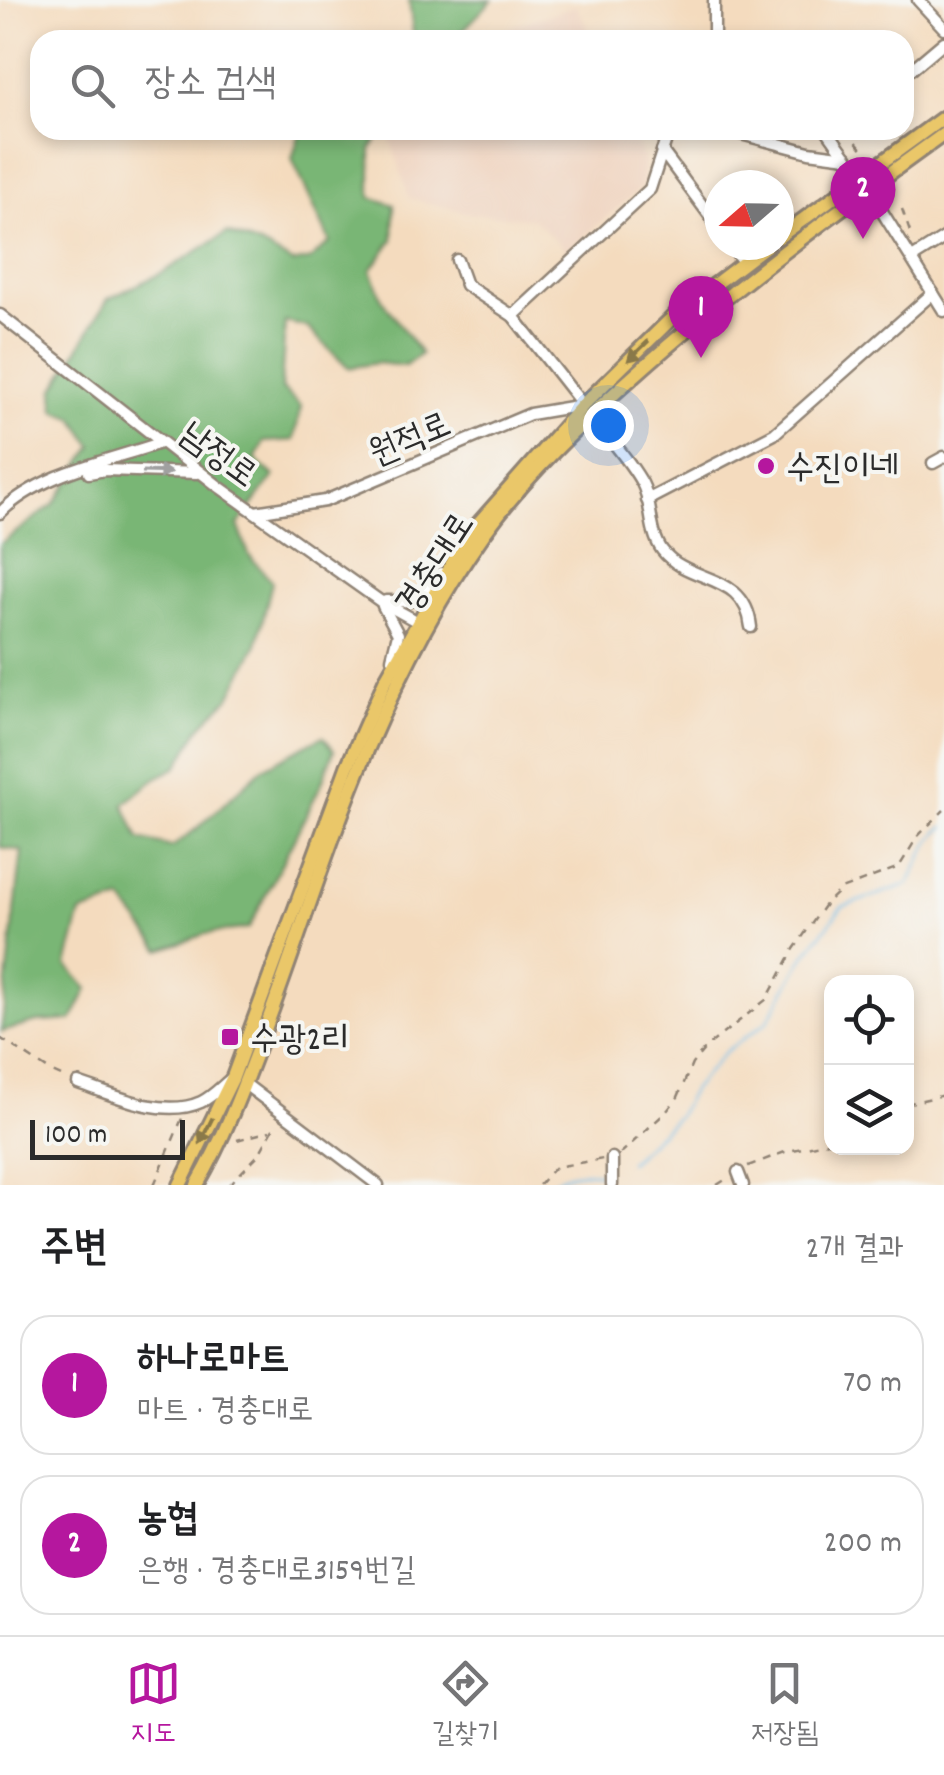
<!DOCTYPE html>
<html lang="ko">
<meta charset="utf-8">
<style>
body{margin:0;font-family:Dekko,"Poor Story",sans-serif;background:#f6f6f6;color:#202124}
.controls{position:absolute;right:30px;bottom:30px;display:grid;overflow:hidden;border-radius:20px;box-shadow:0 5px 15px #0003}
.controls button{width:90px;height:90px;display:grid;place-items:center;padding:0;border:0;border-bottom:2px solid #e0e0e0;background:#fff;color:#202124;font:50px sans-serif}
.compass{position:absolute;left:704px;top:170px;width:90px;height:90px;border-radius:50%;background:#fff;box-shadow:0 5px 15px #0003;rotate:250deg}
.scale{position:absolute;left:30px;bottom:25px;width:155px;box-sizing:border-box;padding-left:10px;border:5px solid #2b2b2b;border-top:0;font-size:28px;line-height:35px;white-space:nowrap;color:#2b2b2b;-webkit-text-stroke:8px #f6f6f2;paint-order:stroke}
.you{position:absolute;left:608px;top:425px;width:35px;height:35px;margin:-25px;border:8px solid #fff;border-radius:50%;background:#1a73e8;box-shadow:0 0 0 15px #1a73e833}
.badge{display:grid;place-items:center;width:65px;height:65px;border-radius:50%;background:#b5179e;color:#fff;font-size:32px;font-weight:700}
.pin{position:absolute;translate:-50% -82px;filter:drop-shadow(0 2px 5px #0008)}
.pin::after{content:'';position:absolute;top:52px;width:35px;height:30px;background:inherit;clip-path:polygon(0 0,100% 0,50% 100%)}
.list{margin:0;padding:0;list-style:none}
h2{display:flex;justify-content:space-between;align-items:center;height:130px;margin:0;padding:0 40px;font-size:42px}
h2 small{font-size:32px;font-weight:400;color:#757577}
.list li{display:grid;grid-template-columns:65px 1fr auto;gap:30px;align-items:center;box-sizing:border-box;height:140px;margin:0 20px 20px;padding:0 20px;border:2px solid #e0e0e0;border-radius:30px}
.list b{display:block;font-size:38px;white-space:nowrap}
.list p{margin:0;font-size:32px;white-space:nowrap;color:#757577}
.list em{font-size:32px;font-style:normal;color:#757577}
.icon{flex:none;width:55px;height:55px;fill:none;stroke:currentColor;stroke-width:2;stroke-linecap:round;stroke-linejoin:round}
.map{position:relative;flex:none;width:944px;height:1185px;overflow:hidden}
.search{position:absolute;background:#fff;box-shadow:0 5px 15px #0003;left:30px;right:30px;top:30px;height:110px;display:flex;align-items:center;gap:25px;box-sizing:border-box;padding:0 35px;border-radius:30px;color:#757577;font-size:38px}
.sheet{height:450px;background:#fff}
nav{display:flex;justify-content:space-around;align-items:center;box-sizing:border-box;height:140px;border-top:2px solid #e0e0e0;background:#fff;font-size:28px;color:#757577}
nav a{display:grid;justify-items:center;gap:5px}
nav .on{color:#b5179e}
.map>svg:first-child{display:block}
</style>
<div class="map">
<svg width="944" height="1185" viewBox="0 0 944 1185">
<rect width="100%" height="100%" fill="#f6f6f2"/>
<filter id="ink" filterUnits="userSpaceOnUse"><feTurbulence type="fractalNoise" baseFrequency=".01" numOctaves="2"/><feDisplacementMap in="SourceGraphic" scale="20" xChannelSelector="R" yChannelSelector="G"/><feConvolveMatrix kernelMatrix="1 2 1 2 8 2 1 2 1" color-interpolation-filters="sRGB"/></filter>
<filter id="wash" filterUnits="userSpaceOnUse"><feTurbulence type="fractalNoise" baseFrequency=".0048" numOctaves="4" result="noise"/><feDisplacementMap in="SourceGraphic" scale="40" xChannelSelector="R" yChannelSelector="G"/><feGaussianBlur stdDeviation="2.25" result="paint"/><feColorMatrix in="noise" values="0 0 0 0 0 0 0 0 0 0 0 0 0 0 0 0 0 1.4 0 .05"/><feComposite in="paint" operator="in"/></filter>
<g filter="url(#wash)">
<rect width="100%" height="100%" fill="#f4dbbe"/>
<!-- built -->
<g fill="#efd1bc">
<polygon points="576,6 593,40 473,40"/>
<polygon points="399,130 630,130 644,161 642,187 567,251 533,219 471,213 409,198 389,135"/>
</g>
<!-- forest -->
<g fill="#79b675" stroke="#527050" stroke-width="2.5">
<polygon points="409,0 492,0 454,40 414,40"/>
<polygon points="301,130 384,130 371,149 371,197 394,205 393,240 371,270 382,300 421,354 405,366 377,363 348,368 307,327 285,322 281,388 301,406 294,440 264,442 255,459 274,476 238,525 249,555 272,582 257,644 230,697 201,726 177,767 156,778 124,804 139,839 172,847 199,827 263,768 323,736 334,750 321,785 249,928 205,934 161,950 122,900 81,913 67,965 88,989 72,1020 37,1022 1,1032 22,851 0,847 0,544 54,504 93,446 74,418 55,410 54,390 108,299 162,273 227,233 262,246 293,263 311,259 330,242 292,159"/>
</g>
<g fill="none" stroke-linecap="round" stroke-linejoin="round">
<!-- stream -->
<g stroke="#6abae5" stroke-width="2.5">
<path d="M629 1162 677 1117 693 1089 726 1051 767 1022 802 960 842 907 909 884C918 865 927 840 944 827"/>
<path d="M550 1185C568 1169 584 1172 606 1174"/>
</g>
</g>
</g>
<g filter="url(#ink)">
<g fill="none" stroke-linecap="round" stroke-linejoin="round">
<!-- minor casing -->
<g stroke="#908374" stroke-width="15">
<g id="minor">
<polyline points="714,0 714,40"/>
<polyline points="918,0 944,28"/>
<polyline points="904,69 912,69 944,42"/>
<polyline points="726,130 809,152 847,157"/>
<polyline points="827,130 862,179"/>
<polyline points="662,151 719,228"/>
<polyline points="868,189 944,311"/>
<polyline points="731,245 743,262"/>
<polyline points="912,258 944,238"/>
<polyline points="457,260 466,285 513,316 583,405"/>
<polyline points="0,315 218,486 380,601 418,622"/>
<polyline points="513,316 650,189 669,130"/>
<path d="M591 414C607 436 629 459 642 483 653 503 648 530 662 550 689 585 745 571 751 627"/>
<polyline points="933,463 944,457"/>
<polyline points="89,473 105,470 197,473"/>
<polyline points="647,500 774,434 933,293"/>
<polyline points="255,512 325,501 530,414 583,405"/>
<path d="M0 513C40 473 108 461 160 443"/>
<path d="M386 601C421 602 419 603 440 573"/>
<polyline points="383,606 398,634 392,658"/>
<path d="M78 1083C114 1095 163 1119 201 1102 212 1097 223 1085 232 1078"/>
<polyline points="245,1084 378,1185"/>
<polyline points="738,1172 743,1185"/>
<polyline points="612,1185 612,1158"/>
</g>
</g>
<!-- major casing -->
<g stroke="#908374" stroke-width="18">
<g id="major">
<polyline points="779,237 944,117"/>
<polyline points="180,1185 233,1077 347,767 385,681 455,558 477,525 583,405 676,314 767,245"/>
<path d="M197 1185C225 1137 244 1085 264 1032 299 938 329 840 368 748 400 674 436 601 483 535 525 476 580 424 634 376 732 288 837 211 944 134"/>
</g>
</g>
<!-- path -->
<g stroke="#908374" stroke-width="2.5" stroke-dasharray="8 8" stroke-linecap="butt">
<polyline points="846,130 865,152"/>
<polyline points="902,209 911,235"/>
<polyline points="0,1038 50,1071 68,1079"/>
<polyline points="906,1104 944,1095"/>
<polyline points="237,1140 270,1131"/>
<polyline points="620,1154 666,1112 678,1097 692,1064 706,1047 767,999 794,949 826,903 841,889 899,867 918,836 944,810"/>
<polyline points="748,1166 785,1152 832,1141"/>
<polyline points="154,1185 183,1116"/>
<polyline points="229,1185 259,1154 277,1122"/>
<polyline points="539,1185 555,1167 603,1159"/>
<polyline points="717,1185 728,1178"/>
</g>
<!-- minor -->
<use href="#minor" stroke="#fff" stroke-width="10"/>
<!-- major -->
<use href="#major" stroke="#eac769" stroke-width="12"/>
</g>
<!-- one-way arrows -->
<defs><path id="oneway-solid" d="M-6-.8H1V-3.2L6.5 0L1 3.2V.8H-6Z" transform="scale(2.5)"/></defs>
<g fill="#8a794a">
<use href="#oneway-solid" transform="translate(638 351) rotate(136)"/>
<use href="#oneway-solid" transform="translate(206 1131) rotate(116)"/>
</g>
<use fill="#a0a0a0" href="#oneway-solid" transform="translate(157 472) rotate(2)"/>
</g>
<!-- markers -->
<g fill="#b5179e" stroke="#f6f6f2" stroke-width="4">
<circle cx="766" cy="466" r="10"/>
<rect x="220" y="1027" width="20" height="20" rx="5"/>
</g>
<g text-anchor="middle" stroke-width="8" stroke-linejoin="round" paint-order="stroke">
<!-- street labels -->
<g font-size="35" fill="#2b2b2b" stroke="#f6f6f2">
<text transform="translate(409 437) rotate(-23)" y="12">원적로</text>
<text transform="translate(220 453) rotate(36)" y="12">남정로</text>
<text transform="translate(433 562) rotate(-57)" y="12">경충대로</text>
</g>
<!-- poi labels -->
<g font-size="35" fill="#2b2b2b" stroke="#f6f6f2" text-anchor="start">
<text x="786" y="478">수진이네</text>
<text x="250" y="1049">수광2리</text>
</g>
</g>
</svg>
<div class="controls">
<button><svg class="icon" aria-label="locate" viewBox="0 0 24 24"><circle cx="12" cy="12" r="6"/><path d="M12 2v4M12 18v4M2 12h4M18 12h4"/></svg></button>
<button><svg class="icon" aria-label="layers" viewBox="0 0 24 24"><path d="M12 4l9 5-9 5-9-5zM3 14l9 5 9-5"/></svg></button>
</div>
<svg class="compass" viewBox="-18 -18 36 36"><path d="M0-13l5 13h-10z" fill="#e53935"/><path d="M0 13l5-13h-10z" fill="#757577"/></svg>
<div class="scale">100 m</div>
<div class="you"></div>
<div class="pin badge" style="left:701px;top:358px">1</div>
<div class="pin badge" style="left:863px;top:239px">2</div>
<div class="search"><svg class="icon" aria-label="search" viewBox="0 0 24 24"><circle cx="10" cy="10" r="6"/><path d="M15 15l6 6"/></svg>장소 검색</div>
</div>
<section class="sheet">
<h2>주변<small>2개 결과</small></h2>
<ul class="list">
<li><span class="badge">1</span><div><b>하나로마트</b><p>마트 · 경충대로</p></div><em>70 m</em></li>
<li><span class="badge">2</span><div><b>농협</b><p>은행 · 경충대로3159번길</p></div><em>200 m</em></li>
</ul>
</section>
<nav>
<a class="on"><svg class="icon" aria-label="map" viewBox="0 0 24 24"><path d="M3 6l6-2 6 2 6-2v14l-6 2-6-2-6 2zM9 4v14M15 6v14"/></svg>지도</a>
<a><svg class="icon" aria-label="directions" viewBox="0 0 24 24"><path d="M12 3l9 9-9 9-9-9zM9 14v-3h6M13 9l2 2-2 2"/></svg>길찾기</a>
<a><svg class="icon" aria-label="saved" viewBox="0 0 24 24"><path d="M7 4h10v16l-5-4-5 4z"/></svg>저장됨</a>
</nav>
